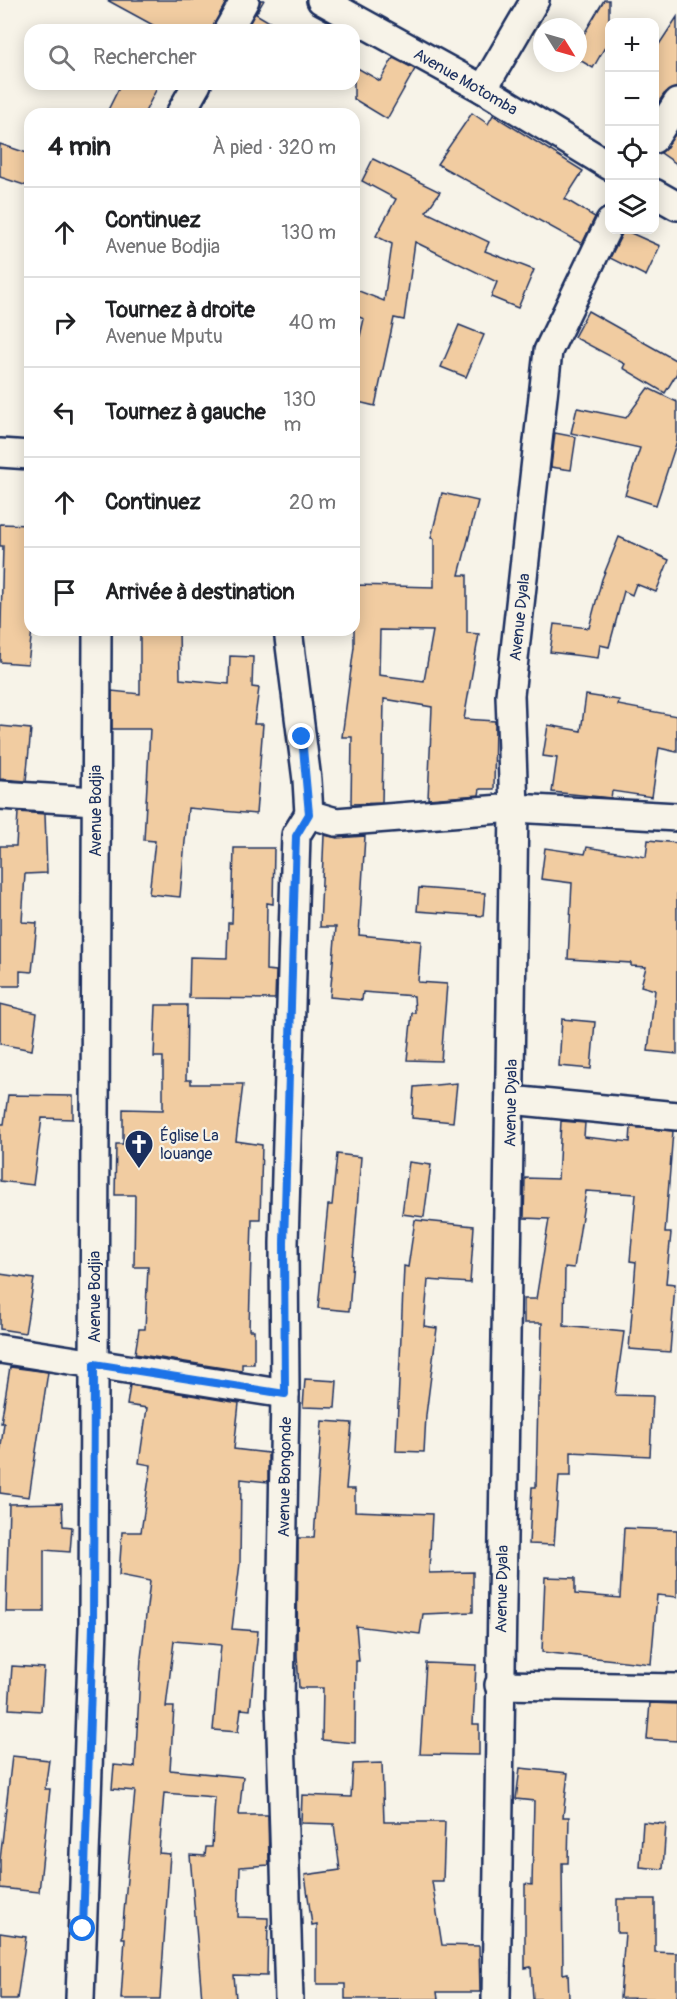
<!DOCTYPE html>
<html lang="fr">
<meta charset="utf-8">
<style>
body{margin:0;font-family:Pangolin,sans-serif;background:#f6f6f6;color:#202124}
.controls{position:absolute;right:18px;top:18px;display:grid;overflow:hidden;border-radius:12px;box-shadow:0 3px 15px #0003}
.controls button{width:54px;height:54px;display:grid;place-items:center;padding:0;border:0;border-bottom:2px solid #e0e0e0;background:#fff;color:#202124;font:30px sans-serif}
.compass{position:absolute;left:533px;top:18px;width:54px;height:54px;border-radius:50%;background:#fff;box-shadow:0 3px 15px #0003;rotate:127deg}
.stop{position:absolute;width:18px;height:18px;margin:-14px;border:4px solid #1a73e8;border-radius:50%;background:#fff}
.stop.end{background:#1a73e8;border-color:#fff;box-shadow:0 2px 6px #0008}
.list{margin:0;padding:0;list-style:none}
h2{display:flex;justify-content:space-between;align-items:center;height:78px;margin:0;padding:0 24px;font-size:26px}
h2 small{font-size:20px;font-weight:400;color:#757577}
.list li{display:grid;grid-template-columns:39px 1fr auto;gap:18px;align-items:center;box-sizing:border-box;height:90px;padding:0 24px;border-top:2px solid #e0e0e0}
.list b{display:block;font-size:22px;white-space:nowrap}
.list p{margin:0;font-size:20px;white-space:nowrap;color:#757577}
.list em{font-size:20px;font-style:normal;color:#757577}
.icon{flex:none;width:33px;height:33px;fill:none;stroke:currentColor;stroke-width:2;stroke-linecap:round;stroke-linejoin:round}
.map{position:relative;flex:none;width:677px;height:1999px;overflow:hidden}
.search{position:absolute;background:#fff;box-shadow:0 3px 15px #0003;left:24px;top:24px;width:336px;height:66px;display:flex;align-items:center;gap:15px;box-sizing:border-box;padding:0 21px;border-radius:18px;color:#757577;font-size:22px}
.panel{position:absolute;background:#fff;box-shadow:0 3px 15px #0003;left:24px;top:108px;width:336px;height:528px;border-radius:18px}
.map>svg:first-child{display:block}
</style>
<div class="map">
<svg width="677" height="1999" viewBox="0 0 677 1999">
<rect width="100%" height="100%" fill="#f7f3e8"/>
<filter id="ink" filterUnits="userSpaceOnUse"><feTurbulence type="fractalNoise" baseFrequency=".0167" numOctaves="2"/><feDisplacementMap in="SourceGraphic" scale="12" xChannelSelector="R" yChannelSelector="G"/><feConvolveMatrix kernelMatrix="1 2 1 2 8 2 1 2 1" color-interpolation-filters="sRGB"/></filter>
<g filter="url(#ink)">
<!-- building -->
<g fill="#f1cca1" stroke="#1b2f5e" stroke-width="1.5" fill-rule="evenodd">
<polygon points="107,0 227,0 212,30 162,30"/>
<polygon points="261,0 264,0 256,14 283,30 246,30"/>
<polygon points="604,0 609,0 609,40 593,68 578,59 578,44"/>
<polygon points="677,17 677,87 664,94 654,109 654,52"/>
<polygon points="393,58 415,69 387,119 354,99 354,66 380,81"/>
<polygon points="121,84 159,84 144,114 106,114"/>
<polygon points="472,113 488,124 493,115 583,171 565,199 595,217 582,244 437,164"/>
<polygon points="677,132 677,164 661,153"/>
<polygon points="0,144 30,154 30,187 0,177"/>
<polygon points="373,159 440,192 426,212 489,242 485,251 534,270 518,308 491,297 497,282 415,242 404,320 394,318 375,406 354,401 354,362 364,319 354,315 354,289 384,301 392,244 376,236 396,199 362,181"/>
<polygon points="624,230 660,246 646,276 610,258"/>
<polygon points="588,311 677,361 677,373 665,393 623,368 625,364 574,337"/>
<polygon points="459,325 484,335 466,377 441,367"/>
<polygon points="648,388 677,402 677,441 656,505 625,495 640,448 571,433 577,408 626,418"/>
<polygon points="555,433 576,437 571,470 551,467"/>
<path d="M442 493 478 501 459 575H467V633L479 634 464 719 495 721 494 789H480L479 795 428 799 432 707 384 699 382 803 351 804 352 737H342L354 647V585L434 587V539L431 538ZM380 630 433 631 424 681 379 675Z"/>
<polygon points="0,524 30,525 32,630 28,664 0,662 3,546 0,546"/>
<polygon points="619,537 669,560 656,592 636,584 632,595 624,591 609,647 600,645 598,658 550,652 554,624 589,628 602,579"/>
<polygon points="140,630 179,630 180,679 229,684 230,656 253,657 252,687 259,688 254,724 263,724 256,814 188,808 180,897 149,894 155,841 144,840 150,729 112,729 112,691 140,694"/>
<polygon points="586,695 619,700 618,705 677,716 677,752 659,748 652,797 612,791 611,798 552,792 557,758 543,756 548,725 581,731"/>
<polygon points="0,726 31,729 26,781 0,779"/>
<polygon points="18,812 45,814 47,873 25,874 22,922 37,923 32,972 20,971 20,986 0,986 0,846 16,846"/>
<polygon points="324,835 337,838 365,836 359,935 421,941 418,982 447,984 441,1061 407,1060 412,1013 415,1013 414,996 363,992 362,1000 330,997 336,927 320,927"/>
<polygon points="648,840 677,843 677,1054 648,1051 655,990 641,986 646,967 631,966 631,963 568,959 572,883 541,879 545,848 585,854 587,847 646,857"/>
<polygon points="234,848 274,848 273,904 267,903 266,970 276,971 275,999 189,998 190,957 227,958 228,923 232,923"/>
<polygon points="419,888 485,893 483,916 417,911"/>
<polygon points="0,1004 37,1013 32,1050 0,1044"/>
<polygon points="156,1005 187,1005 186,1080 191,1080 191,1084 243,1084 236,1141 262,1145 260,1219 252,1219 249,1330 254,1330 254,1364 242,1364 242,1371 135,1354 139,1329 145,1329 148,1267 134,1267 135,1195 115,1195 116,1144 123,1144 123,1109 163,1110 163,1057 154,1057"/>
<polygon points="562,1019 595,1022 591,1069 559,1066"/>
<polygon points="457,1083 453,1122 412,1118 414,1087"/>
<polygon points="8,1095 73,1096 73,1119 42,1118 33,1185 0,1181 0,1124 4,1124"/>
<polygon points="561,1121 585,1123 584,1137 630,1142 631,1127 673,1131 665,1233 671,1233 666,1283 675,1284 670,1352 629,1349 636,1262 630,1261 636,1194 586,1191 574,1268 565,1267 564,1326 624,1332 615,1395 653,1396 650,1456 571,1452 571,1476 559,1476 554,1545 529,1544 532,1487 536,1487 538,1397 540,1397 542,1323 524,1323 524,1299 536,1299 549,1219 524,1218 525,1178 558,1179"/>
<polygon points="337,1154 361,1157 349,1311 318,1308 328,1205 332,1205"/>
<polygon points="409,1162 431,1165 424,1217 402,1214"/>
<polygon points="415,1220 474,1226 470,1283 428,1280 424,1326 437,1328 426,1415 424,1452 396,1451 404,1266 408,1267"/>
<polygon points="0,1274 34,1279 25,1333 0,1329"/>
<polygon points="10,1367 48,1372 29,1497 0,1493 0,1454 4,1423 1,1423"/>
<polygon points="305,1379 337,1381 335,1408 303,1407"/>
<polygon points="130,1385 239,1403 234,1449 268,1453 268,1482 241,1479 240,1563 232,1629 258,1631 250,1710 241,1709 238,1732 213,1730 221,1645 174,1641 166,1707 174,1707 170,1770 243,1777 239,1815 268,1815 269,1865 240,1867 238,1917 268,1918 267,1976 234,1975 236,1999 202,1999 190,1855 205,1856 206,1847 212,1847 215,1797 164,1793 159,1853 170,1854 160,1999 121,1999 125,1938 122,1938 124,1912 135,1791 112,1789 114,1765 135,1767 141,1658 150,1581 119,1575 122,1532 141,1532 151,1465 139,1463 147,1408 127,1405"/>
<polygon points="322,1421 352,1423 346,1489 355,1489 355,1511 432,1514 429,1573 473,1572 473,1612 423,1614 420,1634 356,1626 359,1661 356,1661 355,1743 322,1740 323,1688 299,1688 297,1655 298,1538 314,1538"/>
<polygon points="62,1503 63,1526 72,1527 70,1552 44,1550 44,1612 6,1612 9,1504"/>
<polygon points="624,1528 677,1530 677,1597 657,1595 651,1664 542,1652 545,1577 575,1578 575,1594 620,1598"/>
<polygon points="426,1663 476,1665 473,1724 479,1724 479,1755 420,1754"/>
<polygon points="12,1666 44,1668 41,1711 9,1709"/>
<polygon points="650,1703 677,1704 677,1741 647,1739"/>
<polygon points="12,1756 49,1760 45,1789 50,1789 39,1892 0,1888 0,1860"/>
<polygon points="382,1763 384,1822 445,1822 443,1881 432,1881 442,1945 479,1946 480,1992 437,1992 438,1999 345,1999 345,1984 317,1984 317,1924 312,1925 305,1875 340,1870 334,1824 301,1823 302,1795 351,1797 353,1764"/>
<polygon points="520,1768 568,1773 563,1817 569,1817 568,1863 562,1863 563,1974 568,1973 569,1999 533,1999 531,1967 525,1968 525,1884 532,1885 534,1801 516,1799"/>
<polygon points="643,1822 666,1824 663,1869 640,1867"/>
<polygon points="617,1899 655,1899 655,1952 677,1953 677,1999 620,1998 625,1933 617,1933"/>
<polygon points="0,1933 26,1937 17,1999 0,1999"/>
</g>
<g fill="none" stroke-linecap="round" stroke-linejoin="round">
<!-- street casing -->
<g stroke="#1b2f5e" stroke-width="32">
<g id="street">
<polyline points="321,0 483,89 610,166"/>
<polyline points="228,30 245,0"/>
<polyline points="483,89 535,0"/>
<polyline points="180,114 197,84"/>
<polyline points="654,139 677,103"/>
<polyline points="654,193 677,206"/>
<polyline points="0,453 30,455"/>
<polyline points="288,630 307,780 309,814"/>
<polyline points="0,795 95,801"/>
<polyline points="309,814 336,822 514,808 677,817"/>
<polyline points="510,1100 677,1116"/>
<polyline points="0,1349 285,1394"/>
<polyline points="499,1685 677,1688"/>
<polyline points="80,1999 93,1626 97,630"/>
<polyline points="289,1999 280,1701 285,1394 284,1243 296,835 309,814"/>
<polyline points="496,1999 514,808 510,695 548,351 610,222"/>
</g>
</g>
<!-- street -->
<use href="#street" stroke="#f7f3e8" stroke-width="27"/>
</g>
</g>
<g fill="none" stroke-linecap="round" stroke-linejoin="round" filter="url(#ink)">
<!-- route -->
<polyline stroke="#1a73e8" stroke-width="8" points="83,1929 93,1626 94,1364 285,1394 284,1243 296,836 309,814 302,737"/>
</g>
<!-- icons -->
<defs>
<g id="church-pin" transform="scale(1.5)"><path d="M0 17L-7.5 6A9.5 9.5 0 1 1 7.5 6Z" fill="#1b2f5e" stroke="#f7f3e8"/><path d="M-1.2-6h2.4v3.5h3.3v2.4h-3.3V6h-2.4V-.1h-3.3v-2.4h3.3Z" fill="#fff"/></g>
</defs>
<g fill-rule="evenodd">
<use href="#church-pin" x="139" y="1144"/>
</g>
<g text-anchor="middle" stroke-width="4.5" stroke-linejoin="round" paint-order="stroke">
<!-- street labels -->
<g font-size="16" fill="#1b2f5e" stroke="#f7f3e8">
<text transform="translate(466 81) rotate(30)" y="6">Avenue Motomba</text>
<text transform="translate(519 617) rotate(-84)" y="6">Avenue Dyala</text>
<text transform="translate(95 811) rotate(-90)" y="6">Avenue Bodjia</text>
<text transform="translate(510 1103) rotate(-89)" y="6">Avenue Dyala</text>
<text transform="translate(94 1297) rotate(-90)" y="6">Avenue Bodjia</text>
<text transform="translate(284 1477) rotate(-89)" y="6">Avenue Bongonde</text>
<text transform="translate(501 1589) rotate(-89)" y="6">Avenue Dyala</text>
</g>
<!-- poi labels -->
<g font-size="16" fill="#1b2f5e" stroke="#f7f3e8" text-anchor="start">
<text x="160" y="1141">Église La<tspan x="160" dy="18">louange</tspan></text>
</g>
</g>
</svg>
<div class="controls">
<button>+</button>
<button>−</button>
<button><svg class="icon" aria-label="locate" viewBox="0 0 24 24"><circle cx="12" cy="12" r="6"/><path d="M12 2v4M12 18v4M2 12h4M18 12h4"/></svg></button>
<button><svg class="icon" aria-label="layers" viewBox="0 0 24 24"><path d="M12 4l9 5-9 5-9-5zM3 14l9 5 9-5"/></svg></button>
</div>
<svg class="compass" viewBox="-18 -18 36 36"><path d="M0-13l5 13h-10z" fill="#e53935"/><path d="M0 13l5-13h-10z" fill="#757577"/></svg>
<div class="stop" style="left:83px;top:1929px"></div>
<div class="stop end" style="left:302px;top:737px"></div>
<div class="search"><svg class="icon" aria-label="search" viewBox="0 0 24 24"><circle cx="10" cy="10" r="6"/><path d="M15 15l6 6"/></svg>Rechercher</div>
<section class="panel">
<h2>4 min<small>À pied · 320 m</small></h2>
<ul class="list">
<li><svg class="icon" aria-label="ahead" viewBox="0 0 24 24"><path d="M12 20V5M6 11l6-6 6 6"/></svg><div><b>Continuez</b><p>Avenue Bodjia</p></div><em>130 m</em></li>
<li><svg class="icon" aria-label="right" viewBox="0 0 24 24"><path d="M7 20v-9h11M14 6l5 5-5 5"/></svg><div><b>Tournez à droite</b><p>Avenue Mputu</p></div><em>40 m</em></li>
<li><svg class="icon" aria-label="left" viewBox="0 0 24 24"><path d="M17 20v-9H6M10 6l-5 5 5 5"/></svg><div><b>Tournez à gauche</b></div><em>130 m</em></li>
<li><svg class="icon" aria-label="ahead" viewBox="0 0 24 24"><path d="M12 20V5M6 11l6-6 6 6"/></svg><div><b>Continuez</b></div><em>20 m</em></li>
<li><svg class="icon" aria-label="arrive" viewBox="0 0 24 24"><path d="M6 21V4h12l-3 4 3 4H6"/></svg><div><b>Arrivée à destination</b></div></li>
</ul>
</section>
</div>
